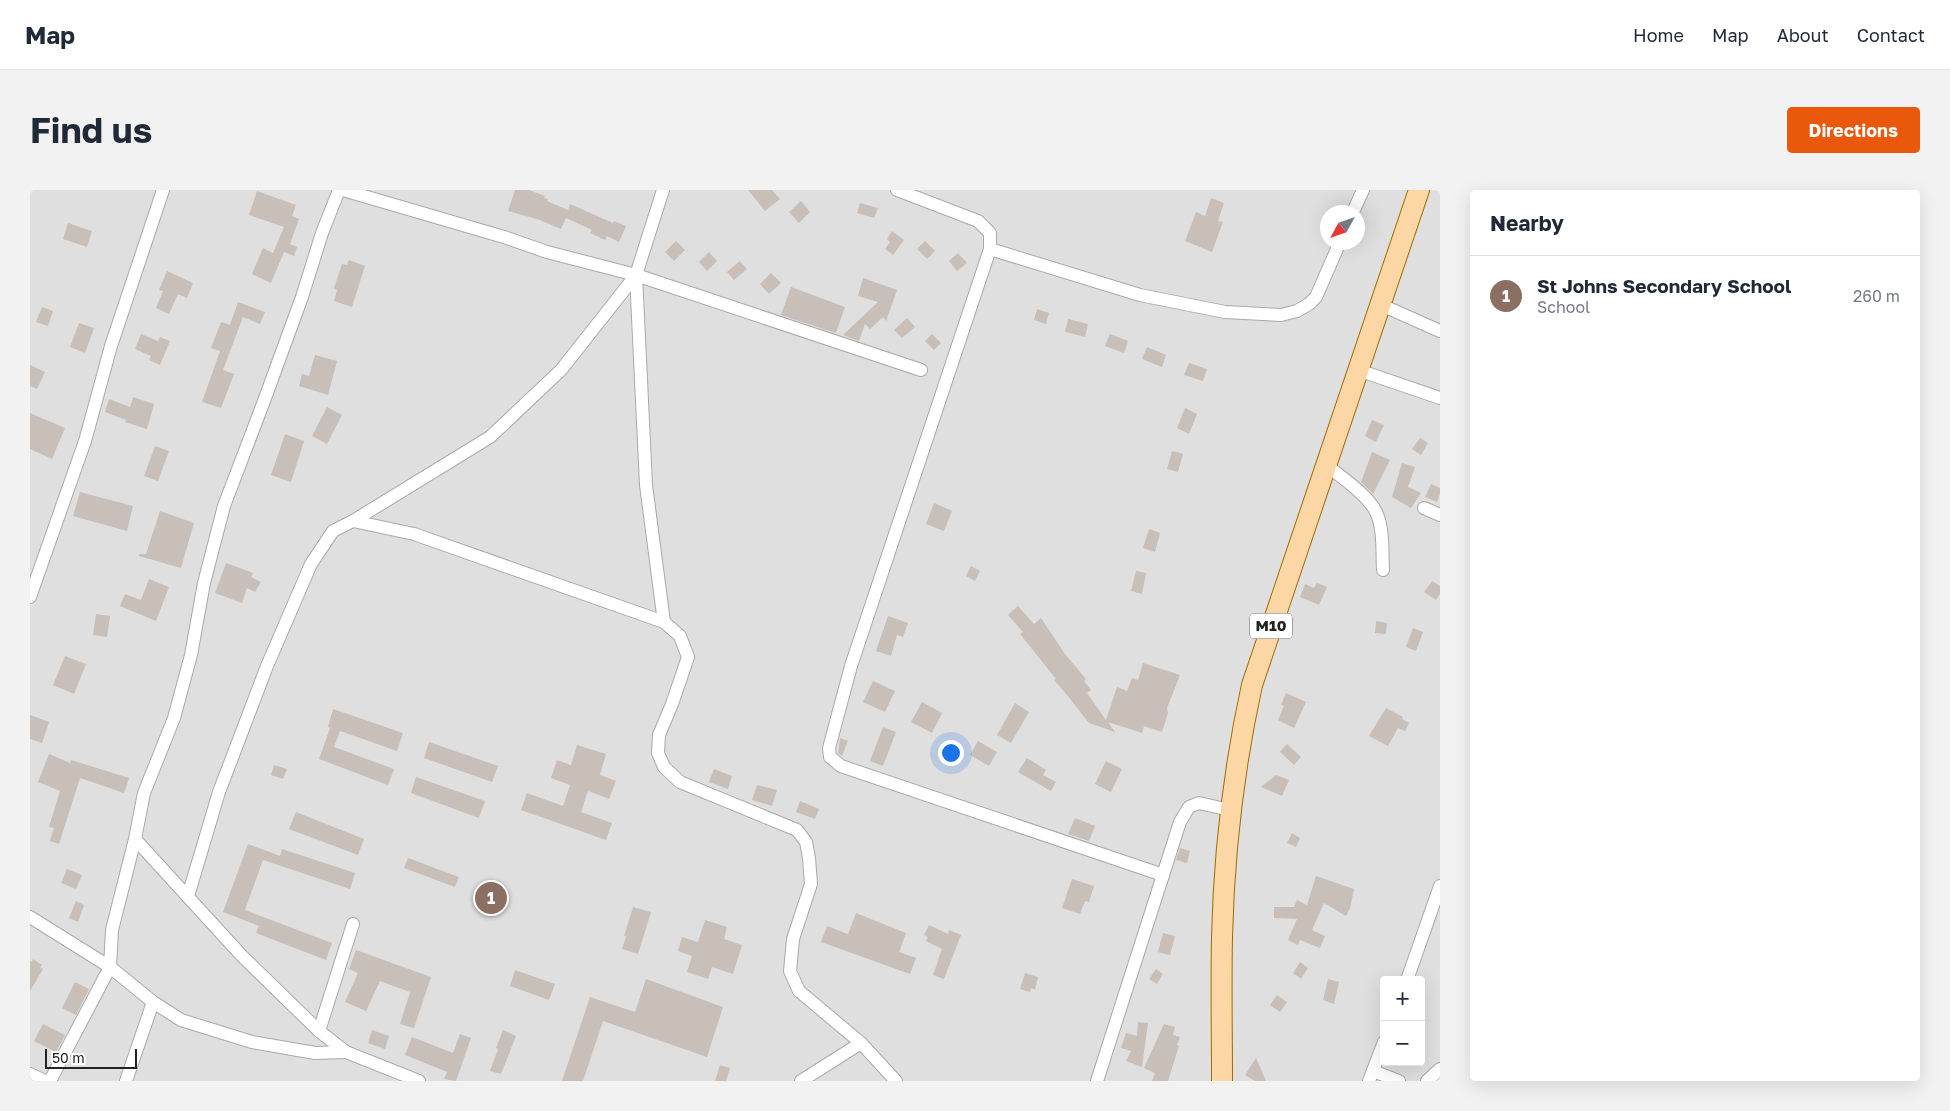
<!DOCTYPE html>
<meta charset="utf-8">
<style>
body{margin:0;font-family:"Golos Text",sans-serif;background:#f2f2f3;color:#1f2937}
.controls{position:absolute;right:15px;bottom:15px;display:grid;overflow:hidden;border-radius:5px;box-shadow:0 5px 20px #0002}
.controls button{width:45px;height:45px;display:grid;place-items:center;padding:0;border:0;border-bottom:1px solid #e0e1e3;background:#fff;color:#1f2937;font:25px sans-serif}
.compass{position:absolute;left:1290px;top:15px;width:45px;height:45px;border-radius:50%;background:#fff;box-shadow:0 5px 20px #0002;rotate:230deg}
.scale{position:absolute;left:15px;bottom:12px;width:92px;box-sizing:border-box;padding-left:5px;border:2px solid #222;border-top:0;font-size:14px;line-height:18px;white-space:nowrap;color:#222;-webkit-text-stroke:4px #fff;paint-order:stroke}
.you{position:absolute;left:920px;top:562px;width:18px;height:18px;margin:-12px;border:4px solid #fff;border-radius:50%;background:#1a73e8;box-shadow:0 0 0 8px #1a73e833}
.badge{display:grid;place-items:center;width:32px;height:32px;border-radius:50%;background:#ea580c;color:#fff;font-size:16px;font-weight:700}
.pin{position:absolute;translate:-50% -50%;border:2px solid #fff;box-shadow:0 1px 5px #0006}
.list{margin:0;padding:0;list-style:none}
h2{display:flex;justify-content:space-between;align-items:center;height:65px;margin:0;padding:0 20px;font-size:21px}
h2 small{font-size:16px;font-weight:400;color:#747a83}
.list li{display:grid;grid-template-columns:32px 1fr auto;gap:15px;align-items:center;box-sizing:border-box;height:80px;padding:0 20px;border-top:1px solid #e0e1e3}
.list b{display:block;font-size:19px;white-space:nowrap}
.list p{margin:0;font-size:16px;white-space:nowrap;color:#747a83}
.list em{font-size:16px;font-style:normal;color:#747a83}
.map{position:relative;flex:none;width:1410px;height:891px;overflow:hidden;border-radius:5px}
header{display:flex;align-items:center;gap:30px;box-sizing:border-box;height:70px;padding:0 25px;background:#fff;border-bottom:1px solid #e0e1e3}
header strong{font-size:24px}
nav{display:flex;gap:28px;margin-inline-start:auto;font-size:18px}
.intro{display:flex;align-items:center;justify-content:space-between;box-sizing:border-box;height:120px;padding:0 30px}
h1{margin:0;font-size:35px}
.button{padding:12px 22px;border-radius:5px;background:#ea580c;color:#fff;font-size:18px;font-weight:700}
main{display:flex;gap:30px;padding:0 30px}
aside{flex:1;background:#fff;border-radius:5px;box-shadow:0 5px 20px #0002}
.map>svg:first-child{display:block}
</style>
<header>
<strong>Map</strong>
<nav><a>Home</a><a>Map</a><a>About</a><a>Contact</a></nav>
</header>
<div class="intro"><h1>Find us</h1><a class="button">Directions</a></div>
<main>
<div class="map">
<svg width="1410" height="891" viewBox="0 0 1410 891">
<rect width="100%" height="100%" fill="#f2efe9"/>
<!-- residential -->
<path fill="#e0dfdf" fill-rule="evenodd" d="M0 0H1410V891H0ZM1298 22H1328V52H1298ZM1354 790H1391V872H1354Z"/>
<!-- building -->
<g fill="#c7bfb8">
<polygon points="485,0 499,0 515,6 514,8 518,9 517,11 538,20 540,14 583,33 584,31 596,36 589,52 577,46 575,50 560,43 562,40 536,28 531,39 510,30 478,21"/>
<polygon points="718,0 742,0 750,9 735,21"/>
<polygon points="227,1 266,15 262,26 269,29 260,54 267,57 264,66 254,62 241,93 222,84 233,58 243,63 254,37 219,25"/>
<polygon points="1181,8 1194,13 1188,31 1193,32 1182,62 1155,51 1166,22 1175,26"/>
<polygon points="771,11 780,22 769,33 759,22"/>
<polygon points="830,13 848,18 844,28 827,23"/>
<polygon points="38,33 62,41 57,57 33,49"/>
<polygon points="862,41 874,50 863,65 855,59 860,52 857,49"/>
<polygon points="646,51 655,60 644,71 635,62"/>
<polygon points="895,51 905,61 897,69 887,59"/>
<polygon points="679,62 687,71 677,81 669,72"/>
<polygon points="928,63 937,73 927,81 919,71"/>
<polygon points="319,70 335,76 322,117 304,111 307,100 304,98 312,74 317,75"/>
<polygon points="710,71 717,79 704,90 697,82"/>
<polygon points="137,81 163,93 157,108 148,104 139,124 126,118 133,101 129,100"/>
<polygon points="741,83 751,93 739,104 730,94"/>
<polygon points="833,88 867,100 856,131 853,127 840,139 835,134 829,151 813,145 848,112 828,106"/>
<polygon points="761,97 815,117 806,143 751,125"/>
<polygon points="208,112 235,122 230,134 213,127 193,180 204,184 191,218 172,212 190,161 181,158 191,132 200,135"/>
<polygon points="12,117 23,121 18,136 6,132"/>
<polygon points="1007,119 1019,123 1016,134 1004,130"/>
<polygon points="877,128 885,137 872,148 864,140"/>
<polygon points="1038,129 1058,134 1055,147 1035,142"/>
<polygon points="49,133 64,138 55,163 40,157"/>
<polygon points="111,144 128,151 130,147 140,151 130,175 119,170 121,166 105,159"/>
<polygon points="902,144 911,153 904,160 895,151"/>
<polygon points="1080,144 1098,151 1094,163 1075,156"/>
<polygon points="1117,157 1136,165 1132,177 1112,169"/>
<polygon points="285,165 307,171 298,205 269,196 272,184 279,186"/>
<polygon points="1159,173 1177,179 1173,191 1154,185"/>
<polygon points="0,175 15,182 7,199 0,196"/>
<polygon points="103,207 124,214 117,239 95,232 96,230 75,222 79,209 100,217"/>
<polygon points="297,217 312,225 297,254 282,246"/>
<polygon points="1155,218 1167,224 1159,244 1147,238"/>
<polygon points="0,223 35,238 22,269 0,259"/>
<polygon points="1342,230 1354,235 1346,252 1335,246"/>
<polygon points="255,244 274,251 261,292 241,285"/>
<polygon points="1390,248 1398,253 1391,265 1382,259"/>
<polygon points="125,256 139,261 128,291 114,286"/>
<polygon points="1142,261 1153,264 1148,282 1137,279"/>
<polygon points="1342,262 1360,270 1343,304 1331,292"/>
<polygon points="1372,273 1385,277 1378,297 1391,303 1381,318 1362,307"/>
<polygon points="1401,294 1410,298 1410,304 1407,312 1395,307"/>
<polygon points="50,302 103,316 97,341 43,326"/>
<polygon points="904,313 922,321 914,341 896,334"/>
<polygon points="130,321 164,333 151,378 109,366 109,364 116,364"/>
<polygon points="1119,339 1130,343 1125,362 1113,358"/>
<polygon points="196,373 223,383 221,387 231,392 225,402 217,398 212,413 185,403"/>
<polygon points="941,376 950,381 945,391 936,386"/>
<polygon points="1106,381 1116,383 1112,404 1101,401"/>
<polygon points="119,389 139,397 126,431 90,416 95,404 111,410"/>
<polygon points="1402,391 1410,396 1410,404 1406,410 1394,402"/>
<polygon points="1287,393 1297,397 1289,415 1270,407 1275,394 1284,398"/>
<polygon points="988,416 1004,434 1011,428 1035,464 1056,489 1054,491 1061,500 1057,503 1076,530 1087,497 1097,501 1102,488 1108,490 1113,473 1150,485 1137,518 1138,523 1132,542 1114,536 1112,543 1078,532 1085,542 1059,533 1037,505 1024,490 1026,489 990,444 993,442 978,425"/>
<polygon points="66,424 80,426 77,447 63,445"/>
<polygon points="858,426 878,433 873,447 867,445 861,466 846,461"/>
<polygon points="1346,431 1357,433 1356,444 1345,443"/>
<polygon points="1383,438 1393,442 1386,461 1376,457"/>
<polygon points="35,466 56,474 44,504 23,495"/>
<polygon points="843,491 865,501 855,522 833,512"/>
<polygon points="1256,503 1276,512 1264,538 1248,530 1254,516 1251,515"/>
<polygon points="892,512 912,523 902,543 881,532"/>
<polygon points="985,513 999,522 981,553 967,545"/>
<polygon points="1356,518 1373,527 1372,529 1379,533 1375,541 1368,538 1358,556 1339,546"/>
<polygon points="303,519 373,543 367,561 310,541 304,557 364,579 358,595 289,569 300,538 298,537"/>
<polygon points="0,525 19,532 12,553 0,549"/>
<polygon points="853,537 866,542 853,576 840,571"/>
<polygon points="810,548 818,551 812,566 808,563"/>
<polygon points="948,551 967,562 959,576 940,565"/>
<polygon points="399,552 468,576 462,592 394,568"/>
<polygon points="1257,554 1271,567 1264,575 1250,562"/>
<polygon points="547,555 576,564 570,585 586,591 579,609 558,601 551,622 582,633 576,650 491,620 497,603 533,616 540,595 521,588 527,570 541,575"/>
<polygon points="19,564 40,573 41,570 99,588 94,603 50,588 29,654 20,651 24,638 19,637 30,601 8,592"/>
<polygon points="997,568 1016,580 1013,585 1026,592 1021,601 988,582"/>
<polygon points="1076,571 1092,579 1081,602 1065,594"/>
<polygon points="244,575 257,579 253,589 241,585"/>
<polygon points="684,579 702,586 698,599 679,592"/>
<polygon points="1246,585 1259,590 1252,606 1231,597"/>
<polygon points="386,587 455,611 449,628 381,603"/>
<polygon points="727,595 747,600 742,616 722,610"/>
<polygon points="770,611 789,619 785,629 766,622"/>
<polygon points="266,622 334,649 328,665 259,639"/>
<polygon points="1045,628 1065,636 1059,651 1038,644"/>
<polygon points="1262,643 1270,648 1266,657 1257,653"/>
<polygon points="218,654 250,666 252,659 325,683 320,699 233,670 215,720 302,753 296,770 226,743 229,736 193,722"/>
<polygon points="1150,658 1160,661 1157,673 1146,670"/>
<polygon points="378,668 429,687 425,697 374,678"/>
<polygon points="37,679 52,685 46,699 31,693"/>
<polygon points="1286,686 1324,699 1320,718 1316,726 1294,713 1282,740 1295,746 1290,758 1270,750 1268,755 1258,750 1267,729 1244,728 1244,717 1264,717 1267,710 1277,715"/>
<polygon points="1042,689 1064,696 1059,712 1055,711 1050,724 1032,718"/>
<polygon points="46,711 54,715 48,732 39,728"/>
<polygon points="603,717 621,722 608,764 592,759 596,746 594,746"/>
<polygon points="826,723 876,743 869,762 886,768 880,784 791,752 797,736 818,744"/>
<polygon points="675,730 697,737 694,749 712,755 703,784 682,777 678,789 657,782 662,766 648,761 652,747 668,752"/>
<polygon points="899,735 918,744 919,740 931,745 914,789 903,785 912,759 896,751 898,747 894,745"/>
<polygon points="1133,743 1145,746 1140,765 1128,762"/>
<polygon points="326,760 401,787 384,838 370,834 380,802 350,791 336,821 315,812 328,783 319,779"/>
<polygon points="3,769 12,775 10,777 13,779 0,801 0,771 2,772"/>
<polygon points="1270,772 1278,778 1271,789 1263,783"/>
<polygon points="1126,779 1133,784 1127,794 1119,789"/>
<polygon points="485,780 525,794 519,810 480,796"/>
<polygon points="995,783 1008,787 1005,800 1001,798 1000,802 990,799"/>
<polygon points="616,789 693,817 677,867 573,831 553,891 532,891 560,807 605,822"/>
<polygon points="1298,789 1309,792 1304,814 1293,810"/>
<polygon points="45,792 59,799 46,825 32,818"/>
<polygon points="1247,805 1257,812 1250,822 1240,815"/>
<polygon points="1108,832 1118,833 1112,877 1096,871 1101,861 1091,858 1096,843 1107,846"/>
<polygon points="13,834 35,845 26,862 4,851"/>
<polygon points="1134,834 1145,837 1143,845 1150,847 1147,855 1149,856 1138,891 1122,891 1125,883 1114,878"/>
<polygon points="342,840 359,846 355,859 338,853"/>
<polygon points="473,840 486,846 471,884 460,881 468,859 466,858"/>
<polygon points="430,844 441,848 426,891 414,889 417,882 375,865 382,847 423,863"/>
<polygon points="1226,868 1236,891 1225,891 1215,885"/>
<polygon points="690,875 700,878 696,891 685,891"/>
</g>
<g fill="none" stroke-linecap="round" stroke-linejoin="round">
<!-- minor casing -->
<g stroke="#a9a9a9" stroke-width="14">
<g id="minor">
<polyline points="309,0 292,43 272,107 234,211 194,316 174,393 161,465 144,528 114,603 105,649 212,766 289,841 316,862 389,891"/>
<polyline points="313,0 474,47 517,62 606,85 891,180"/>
<polyline points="633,0 606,85 616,295 634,432"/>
<polyline points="867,0 948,31 960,43 960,59 821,476 799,558 800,567 811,576 1133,685"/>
<polyline points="1323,22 1333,0"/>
<polyline points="960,59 1110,105 1195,122 1251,125 1267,121 1279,114 1286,107 1310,52"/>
<polyline points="1349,114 1410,141"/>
<polyline points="1328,180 1410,208"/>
<path d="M1295 274C1310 286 1338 305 1346 322 1354 339 1352 361 1353 380"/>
<polyline points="1394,318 1410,325"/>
<polyline points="323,331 460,247 531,180 606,85"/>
<polyline points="0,407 55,251 81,156 133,0"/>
<polyline points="158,706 189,602 237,476 281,374 303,341 323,331 384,344 634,432 650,446 658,467 642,514 629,545 628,563 634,577 650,592 767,640 776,652 779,668 781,694 763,749 760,781 769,801 831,853 866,891"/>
<polyline points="0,727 80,777 123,812 151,830 222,852 285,863 316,862"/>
<polyline points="1377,790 1410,696"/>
<polyline points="289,841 323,734"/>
<polyline points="1343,881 1369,891"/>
<polyline points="0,884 15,891"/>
<polyline points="20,891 80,777 82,740 105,649"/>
<polyline points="96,891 123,812"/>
<polyline points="771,891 831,853"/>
<polyline points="1067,891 1150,632 1159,617 1169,613 1200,620"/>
<polyline points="1339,891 1354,852"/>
<polyline points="1397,891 1410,879"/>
</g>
</g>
<!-- primary casing -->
<g stroke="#a06b00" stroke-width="22">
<path id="primary" d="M1192 891C1192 843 1191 795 1192 747 1194 662 1204 577 1222 495L1389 0"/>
</g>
<!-- minor -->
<use href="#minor" stroke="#fff" stroke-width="12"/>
<!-- primary -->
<use href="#primary" stroke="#fcd6a4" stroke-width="20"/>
</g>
<g text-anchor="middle" stroke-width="5" stroke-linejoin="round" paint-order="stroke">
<!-- shield labels -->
<rect fill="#fff" stroke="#646464" stroke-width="1" x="1220" y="423.5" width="42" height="25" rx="4"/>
<g font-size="15" font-weight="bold" fill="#222">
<text x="1241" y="441">M10</text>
</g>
</g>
</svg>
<div class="controls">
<button>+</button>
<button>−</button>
</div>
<svg class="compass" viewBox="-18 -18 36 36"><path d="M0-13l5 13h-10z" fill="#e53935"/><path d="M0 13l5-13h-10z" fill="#747a83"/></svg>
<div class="scale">50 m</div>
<div class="you"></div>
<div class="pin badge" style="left:461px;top:708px;background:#8d6e63">1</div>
</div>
<aside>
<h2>Nearby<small></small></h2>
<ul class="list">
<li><span class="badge" style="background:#8d6e63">1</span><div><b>St Johns Secondary School</b><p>School</p></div><em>260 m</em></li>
</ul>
</aside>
</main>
